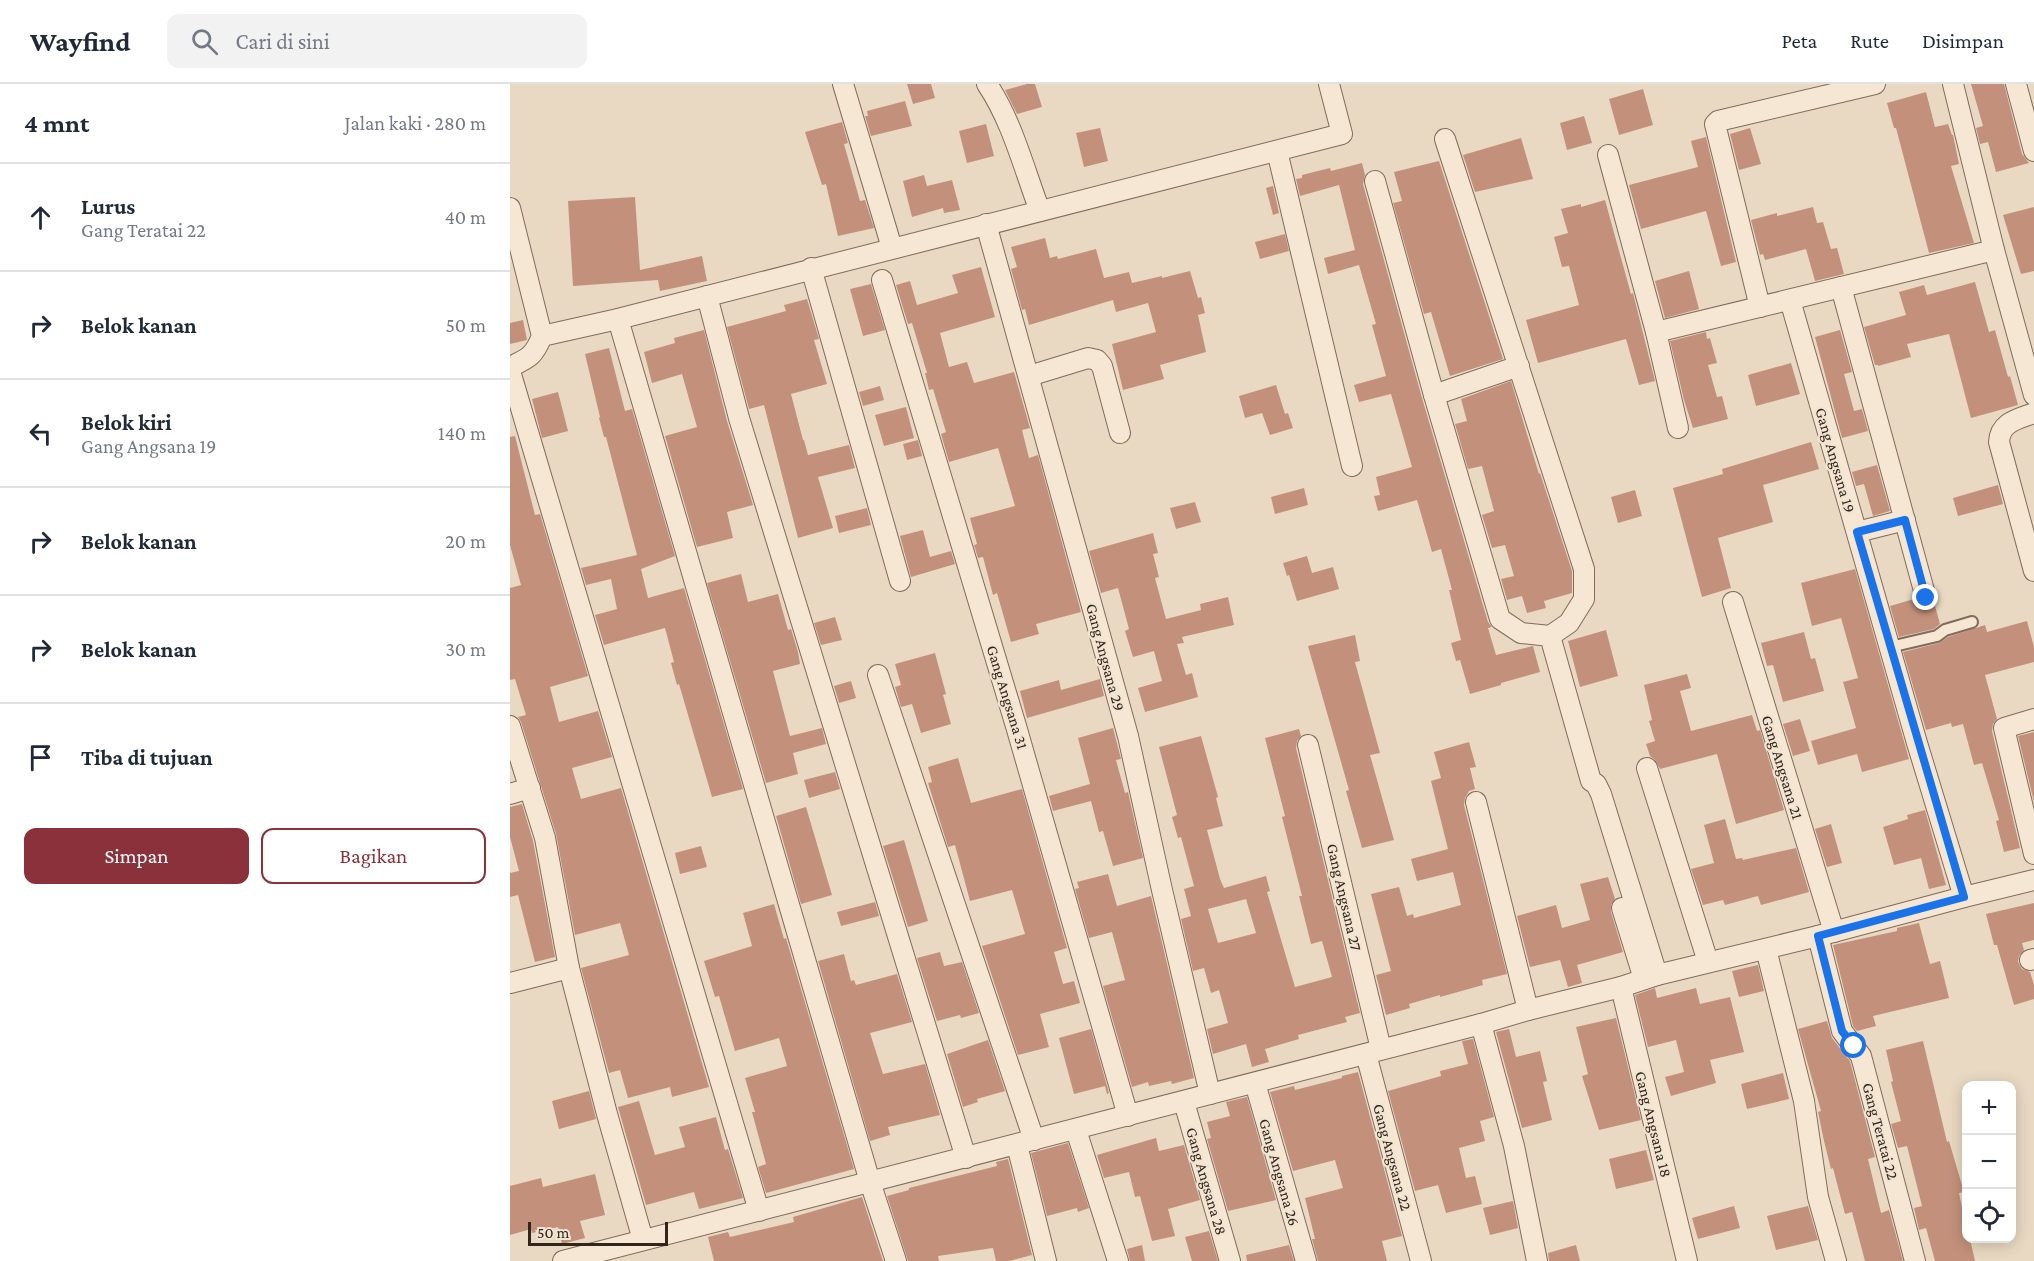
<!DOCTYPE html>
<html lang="id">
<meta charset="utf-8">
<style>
body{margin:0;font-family:"Crimson Pro",serif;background:#f2f2f3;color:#1f2937}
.controls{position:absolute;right:18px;bottom:18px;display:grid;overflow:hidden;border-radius:12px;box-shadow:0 3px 15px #0003}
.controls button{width:54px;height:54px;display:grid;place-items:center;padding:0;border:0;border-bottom:2px solid #e0e1e3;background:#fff;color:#1f2937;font:30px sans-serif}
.scale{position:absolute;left:18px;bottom:15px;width:140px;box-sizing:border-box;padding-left:6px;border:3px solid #32251e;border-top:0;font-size:16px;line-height:21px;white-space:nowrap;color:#32251e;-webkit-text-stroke:4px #f1e4d1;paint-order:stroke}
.stop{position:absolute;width:18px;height:18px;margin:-14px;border:4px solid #1a73e8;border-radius:50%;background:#fff}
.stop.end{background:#1a73e8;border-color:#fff;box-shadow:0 2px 6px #0008}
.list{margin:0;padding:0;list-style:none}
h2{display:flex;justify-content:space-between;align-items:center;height:78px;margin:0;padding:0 24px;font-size:26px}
h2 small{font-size:20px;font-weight:400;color:#747a83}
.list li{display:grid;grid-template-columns:39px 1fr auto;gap:18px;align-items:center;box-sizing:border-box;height:108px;padding:0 24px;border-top:2px solid #e0e1e3}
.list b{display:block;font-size:22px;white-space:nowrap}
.list p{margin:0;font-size:20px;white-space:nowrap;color:#747a83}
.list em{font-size:20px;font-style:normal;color:#747a83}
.actions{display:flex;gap:12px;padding:18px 24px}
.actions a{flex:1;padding:14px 0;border:2px solid #8a313c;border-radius:12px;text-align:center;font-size:21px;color:#8a313c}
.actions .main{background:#8a313c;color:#fff}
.icon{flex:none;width:33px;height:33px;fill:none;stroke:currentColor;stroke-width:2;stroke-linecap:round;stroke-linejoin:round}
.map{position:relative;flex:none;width:1524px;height:1177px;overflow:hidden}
header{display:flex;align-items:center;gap:36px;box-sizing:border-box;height:84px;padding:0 30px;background:#fff;border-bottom:2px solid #e0e1e3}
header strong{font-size:28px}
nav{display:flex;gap:33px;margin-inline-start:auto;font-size:21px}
.search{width:420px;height:54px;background:#f2f2f3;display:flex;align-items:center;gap:15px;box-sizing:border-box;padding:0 21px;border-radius:12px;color:#747a83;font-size:22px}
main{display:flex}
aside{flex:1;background:#fff}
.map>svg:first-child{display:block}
</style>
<header>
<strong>Wayfind</strong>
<div class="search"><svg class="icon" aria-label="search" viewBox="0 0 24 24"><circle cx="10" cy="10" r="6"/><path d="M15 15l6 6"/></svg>Cari di sini</div>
<nav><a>Peta</a><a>Rute</a><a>Disimpan</a></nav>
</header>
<main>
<aside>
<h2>4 mnt<small>Jalan kaki · 280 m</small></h2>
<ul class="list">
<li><svg class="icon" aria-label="ahead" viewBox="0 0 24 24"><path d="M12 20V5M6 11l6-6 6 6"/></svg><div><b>Lurus</b><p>Gang Teratai 22</p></div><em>40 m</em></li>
<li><svg class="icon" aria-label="right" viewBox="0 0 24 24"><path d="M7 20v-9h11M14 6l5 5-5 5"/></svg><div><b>Belok kanan</b></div><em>50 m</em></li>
<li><svg class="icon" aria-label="left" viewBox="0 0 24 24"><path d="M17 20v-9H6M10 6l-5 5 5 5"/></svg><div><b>Belok kiri</b><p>Gang Angsana 19</p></div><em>140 m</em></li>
<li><svg class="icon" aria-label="right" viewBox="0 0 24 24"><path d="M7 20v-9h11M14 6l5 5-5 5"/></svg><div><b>Belok kanan</b></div><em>20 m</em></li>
<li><svg class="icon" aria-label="right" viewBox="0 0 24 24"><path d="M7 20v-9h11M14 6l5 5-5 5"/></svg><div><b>Belok kanan</b></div><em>30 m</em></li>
<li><svg class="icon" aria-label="arrive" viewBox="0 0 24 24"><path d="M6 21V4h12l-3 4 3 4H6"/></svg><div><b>Tiba di tujuan</b></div></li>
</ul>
<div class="actions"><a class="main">Simpan</a><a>Bagikan</a></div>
</aside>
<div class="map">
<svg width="1524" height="1177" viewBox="0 0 1524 1177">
<rect width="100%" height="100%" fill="#e9d9c2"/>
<!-- building -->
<g fill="#c3917b" fill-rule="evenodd">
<polygon points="397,0 421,0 425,14 403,20"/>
<polygon points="517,0 525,0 532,23 507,30 495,6"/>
<polygon points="1461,0 1494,0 1512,70 1519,79 1486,88 1478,58 1470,60 1466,44 1473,42"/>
<polygon points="1133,5 1143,41 1109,51 1099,15"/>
<polygon points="1416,8 1425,43 1438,40 1442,51 1443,51 1449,80 1441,82 1464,159 1419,169 1386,44 1384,44 1377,19"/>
<polygon points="395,17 402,42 361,52 355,32 358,32 357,27"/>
<polygon points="1074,32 1082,59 1057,66 1050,39"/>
<polygon points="332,38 338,59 334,60 350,117 355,116 364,144 328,152 316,100 312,101 295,48"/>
<polygon points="476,40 484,72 457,79 449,47"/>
<polygon points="590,44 598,77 574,83 566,49"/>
<polygon points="1240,44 1251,80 1229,86 1220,50"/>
<polygon points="1196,53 1226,178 1211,182 1196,127 1131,145 1119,101 1188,83 1181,57"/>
<polygon points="1011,54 1023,95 965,108 953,71"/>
<polygon points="929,77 993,275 940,292 921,228 914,230 883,119 892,117 884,88"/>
<polygon points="852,79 855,91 853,100 912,314 978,538 982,543 978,544 986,571 1023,562 1030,588 991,599 991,601 960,610 950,576 946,577 941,559 951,556 939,506 942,506 931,465 922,468 907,416 868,427 864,412 870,411 866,393 902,383 881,310 849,318 844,301 876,292 862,241 866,240 849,181 818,190 814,174 845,166 829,101 790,112 786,95 792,94 792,91 820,84 821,87"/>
<polygon points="414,91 417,102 442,96 450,126 434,129 433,124 402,133 393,97"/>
<polygon points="763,102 769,129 763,131 756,104"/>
<polygon points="125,113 130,186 192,172 197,197 150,207 148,196 63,202 58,117"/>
<polygon points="1095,116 1121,210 1123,209 1145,297 1129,301 1116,255 1028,279 1016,236 1069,221 1059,182 1052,183 1044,153 1058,149 1051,125 1071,120 1071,123"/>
<polygon points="1303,123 1307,139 1313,138 1321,165 1327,164 1334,190 1305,197 1296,165 1255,176 1253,170 1250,171 1241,136 1267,129 1267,132"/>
<polygon points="1524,123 1524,187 1511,190 1493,131"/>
<polygon points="775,150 779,167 750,175 745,158"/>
<polygon points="535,154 540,174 547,172 548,175 586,165 594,194 619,188 622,199 652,192 652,194 680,187 688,214 691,213 695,229 688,231 696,268 650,281 654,295 613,306 602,260 646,248 638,219 606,228 603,216 519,241 515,225 512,226 501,185 507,183 501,163"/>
<polygon points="471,183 485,233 430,249 439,283 457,278 464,299 504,288 520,344 512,346 519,374 528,371 571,528 526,540 529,550 501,558 487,509 483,511 473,473 468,474 464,461 467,460 460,434 505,422 488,364 439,378 431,350 436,348 423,305 419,306 415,289 417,289 402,239 398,240 386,201 400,197 407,221 448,209 442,191"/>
<polygon points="1179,187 1189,225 1155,234 1145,197"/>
<polygon points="1465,198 1479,248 1485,246 1498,293 1500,292 1508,321 1461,334 1439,250 1397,260 1401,273 1368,282 1368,281 1365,281 1354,243 1396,231 1389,208 1414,201 1417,211"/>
<polygon points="361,200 375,246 353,252 340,205"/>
<polygon points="297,215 309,255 304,256 317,300 281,310 293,356 294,356 298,371 339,361 345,384 308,393 323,444 288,454 254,321 239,325 217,243 276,227 274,221"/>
<polygon points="13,236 17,256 0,260 0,239"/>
<polygon points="194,246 217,337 243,421 217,428 223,454 187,463 155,352 187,343 172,290 142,299 134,268 165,259 164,254"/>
<polygon points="1330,246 1342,288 1334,290 1344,327 1352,325 1358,347 1332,354 1305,253"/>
<polygon points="1196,248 1197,255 1200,254 1207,279 1198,281 1207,313 1212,312 1218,335 1183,344 1174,316 1160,257"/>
<polygon points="99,264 115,327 122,325 165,472 131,485 138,514 174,504 233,705 202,713 169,600 167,601 161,579 164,578 155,544 94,561 85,531 107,525 101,495 76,501 71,484 127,471 96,353 94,353 89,334 90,333 75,270"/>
<polygon points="1281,279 1290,310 1246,322 1238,291"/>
<polygon points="1001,297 1029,390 1030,389 1062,487 1062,509 1034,517 1036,524 1017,529 1012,512 997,516 991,495 1004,492 995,461 982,464 972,431 984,427 972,382 958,385 945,340 957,337 951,315"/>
<polygon points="766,301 775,330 778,329 783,344 760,351 752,329 735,334 729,312"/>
<polygon points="370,302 374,316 353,322 349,308"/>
<polygon points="48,308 58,347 32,354 22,315"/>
<polygon points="396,323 404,354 374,362 365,331"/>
<polygon points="5,352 25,431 30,430 78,592 40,603 49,638 88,627 102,673 62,684 71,715 111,704 199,1003 162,1013 160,1003 118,1014 110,986 99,989 71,884 119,871 110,839 65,851 46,750 11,638 8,633 16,631 5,595 0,596 0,504 11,501 0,461 0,353"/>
<polygon points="408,356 412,372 397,376 393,360"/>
<polygon points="1301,358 1309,385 1253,401 1263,438 1208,454 1221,504 1192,513 1163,404 1213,390 1212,385"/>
<polygon points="1367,381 1380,427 1363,432 1354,400 1346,402 1342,388"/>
<polygon points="1488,401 1493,420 1448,432 1443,414"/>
<polygon points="794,404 798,421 765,430 761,413"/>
<polygon points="1125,406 1132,432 1108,439 1101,413"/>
<polygon points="685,418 691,438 666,445 660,424"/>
<polygon points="357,424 361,441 329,449 325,432"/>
<polygon points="413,446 420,473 441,467 445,480 401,493 390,452"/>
<polygon points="643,449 648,469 643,470 649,493 645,494 656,535 691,526 690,520 718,513 724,541 672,553 674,559 667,560 676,591 682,589 688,613 635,628 628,604 652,597 644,567 623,573 615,547 619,545 608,504 591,509 579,467"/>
<polygon points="797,472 802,489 823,483 829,505 787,517 779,491 777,492 773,479"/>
<polygon points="1345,485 1399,675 1352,688 1347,670 1308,681 1301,657 1346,644 1333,598 1348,594 1331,534 1302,542 1291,499"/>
<polygon points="231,490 238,518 268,510 278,546 281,545 288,568 290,580 263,587 280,652 312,644 316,660 283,669 288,690 256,699 197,499"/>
<polygon points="1404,515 1407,522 1412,525 1419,526 1425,522 1430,540 1424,545 1389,553 1380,522"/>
<polygon points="325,533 332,556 311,561 304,539"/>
<polygon points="1517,537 1524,563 1524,578 1475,591 1487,635 1483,640 1482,647 1510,764 1494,768 1486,737 1489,736 1472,679 1464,681 1453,640 1442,643 1441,639 1416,646 1393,568 1429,559 1438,553 1475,541 1477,548"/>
<polygon points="1096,546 1108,592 1070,603 1058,557"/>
<polygon points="1294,548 1301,575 1305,574 1314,607 1273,618 1263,581 1257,582 1251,559"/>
<polygon points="845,551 850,577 845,578 870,669 860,671 884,756 852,764 836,707 839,706 798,562"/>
<polygon points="425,569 436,610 433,611 441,640 411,649 402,620 391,623 385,603 391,601 385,580"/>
<polygon points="1177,590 1181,604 1170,607 1181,647 1242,631 1247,647 1250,646 1274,726 1226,740 1207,670 1150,685 1145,676 1140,672 1136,660 1145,657 1139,637 1142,636 1134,601"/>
<polygon points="590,595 594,612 517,634 510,607 549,596 551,606"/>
<polygon points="341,597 346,614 329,619 324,602"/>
<polygon points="1290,635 1300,667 1283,672 1273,640"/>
<polygon points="603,644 611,675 606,676 615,709 618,708 633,774 603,782 593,747 589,748 581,717 543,727 539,712 580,700 568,654"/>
<path d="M789 645 791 652 787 657 786 664 850 929 835 933 837 938 788 951 789 955 755 965 759 978 742 983 736 960 703 970 697 945 718 939 709 906 701 909 694 884 683 887 671 835 681 832 674 805 684 802 671 753 668 754 662 733 667 731 649 663 691 652 708 713 706 714 713 742 697 746 710 795 714 804 756 792 760 807 757 808 785 903 822 893 812 857 801 860 789 812H792L772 733 775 732 755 654ZM736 815 746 849 708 859 698 825Z"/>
<polygon points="1524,648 1524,718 1508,652"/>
<polygon points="959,658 966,683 960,684 965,705 959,707 955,714 954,721 997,890 972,896 973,901 930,913 930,911 899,920 900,924 876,931 866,891 881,887 861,810 889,803 897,832 903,830 904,834 951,821 943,788 907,797 901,775 938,765 921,697 931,694 924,668"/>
<polygon points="448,674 461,719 512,705 557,864 544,868 553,900 564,897 570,919 530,930 539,963 508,971 472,862 515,850 502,806 460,817 445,761 438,763 418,699 422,698 418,683"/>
<polygon points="325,688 330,705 299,714 294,696"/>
<polygon points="12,720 23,757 45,873 25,878 8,811 0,813 0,789 9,787 0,753 0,723"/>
<polygon points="296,723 322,811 291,820 266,732"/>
<polygon points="1415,726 1436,801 1419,805 1411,774 1384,781 1373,743 1398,735 1397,731"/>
<polygon points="1215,735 1226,775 1232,774 1233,776 1286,764 1299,808 1251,821 1248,812 1215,821 1213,816 1193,821 1181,785 1204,779 1194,741"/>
<polygon points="1321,740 1332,779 1317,783 1305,745"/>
<polygon points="394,756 418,837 398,843 373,762"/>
<polygon points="191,762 197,783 170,790 165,769"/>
<polygon points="598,790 607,822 641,812 684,994 662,1000 661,997 639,1002 638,998 622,1003 593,902 615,896 602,848 579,854 565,805 569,804 567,798"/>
<polygon points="1098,793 1105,815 1101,821 1101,828 1113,868 1067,881 1072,899 1058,903 1050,876 1020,883 1007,832 1046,821 1052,844 1080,836 1070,800"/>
<polygon points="365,818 369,832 331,842 327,828"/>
<polygon points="1524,819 1524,856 1512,859 1514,866 1509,872 1508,878 1512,885 1520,888 1524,901 1524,915 1504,921 1487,861 1484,861 1476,830"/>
<polygon points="264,820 274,855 276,854 344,1085 256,1109 248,1083 256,1080 242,1028 245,1028 235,994 277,982 269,954 225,967 209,912 205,913 194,877 242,862 233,829"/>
<polygon points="1409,839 1420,880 1430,877 1439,914 1363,932 1366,942 1347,947 1343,942 1323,861 1387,847 1387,844"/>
<polygon points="430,868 434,882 452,878 469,929 451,934 450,931 427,937 407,874"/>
<polygon points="334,870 341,897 344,896 346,901 387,890 402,938 360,949 373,990 415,980 430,1031 378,1043 380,1051 360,1057 308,877"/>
<polygon points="1248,881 1254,907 1229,913 1222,887"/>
<polygon points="1145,904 1147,914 1186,904 1190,920 1220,913 1234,968 1200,976 1206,999 1161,1012 1155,993 1174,988 1166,956 1138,963 1125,911"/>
<polygon points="1106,934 1131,1036 1089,1046 1072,992 1078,990 1066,943"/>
<polygon points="1317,937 1322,954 1340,977 1365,1073 1358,1075 1371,1129 1379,1126 1393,1177 1355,1177 1342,1128 1335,1130 1323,1084 1321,1085 1314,1057 1308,1028 1311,1027 1288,945"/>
<polygon points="581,945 599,1009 597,1010 595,1002 564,1010 549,954"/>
<polygon points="999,945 1006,973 1030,967 1037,997 1033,998 1042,1036 1012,1044 986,948"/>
<polygon points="963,955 984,1033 970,1037 975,1057 949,1064 956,1094 965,1092 972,1120 936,1129 928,1101 905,1107 878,1007 931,992 930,987 958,980 952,957"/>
<polygon points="478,956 495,1007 467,1015 468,1018 453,1023 437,970"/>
<polygon points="1413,957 1437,1058 1439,1057 1454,1108 1449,1109 1456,1142 1456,1155 1460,1155 1465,1177 1425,1177 1416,1144 1409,1146 1404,1124 1412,1122 1397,1062 1388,1064 1381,1040 1391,1037 1381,998 1383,997 1376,966"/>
<polygon points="848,988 892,1152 872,1157 877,1177 808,1177 802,1155 805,1155 795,1114 833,1104 825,1076 783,1087 760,1008 784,1002 785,1006 832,994 832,992"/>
<polygon points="1273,989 1279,1015 1237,1025 1231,1000"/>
<polygon points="79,1007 86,1035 49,1045 42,1017"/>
<polygon points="737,1013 766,1116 718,1127 697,1055 701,1054 697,1038 720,1032 716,1018"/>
<polygon points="129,1017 145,1071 175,1063 169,1043 206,1033 215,1066 218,1065 233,1114 189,1125 184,1108 136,1121 108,1023"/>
<polygon points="646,1054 649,1067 674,1061 690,1116 658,1125 665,1152 642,1157 630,1112 625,1113 619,1088 594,1094 587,1071"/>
<polygon points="558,1059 579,1124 568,1128 567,1124 537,1132 521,1069"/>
<polygon points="1136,1066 1144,1096 1106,1105 1099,1075"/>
<polygon points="498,1075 522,1171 499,1177 486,1177 483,1164 428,1172 429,1177 398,1177 377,1112 399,1106 399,1104 487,1082 486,1078"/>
<polygon points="85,1090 95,1131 70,1137 75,1154 52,1160 48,1143 22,1149 21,1145 0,1151 0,1102 31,1094 33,1103"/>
<polygon points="352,1113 373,1177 204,1177 198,1153 218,1148 220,1153 284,1138 283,1133"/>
<polygon points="1003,1117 1008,1144 980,1151 973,1124"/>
<polygon points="1224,1122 1230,1144 1188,1155 1182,1134"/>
<polygon points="1298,1122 1308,1156 1266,1166 1257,1132"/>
<polygon points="699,1147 708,1177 682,1177 675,1153"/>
<polygon points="632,1161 635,1177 620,1177 617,1165"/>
<polygon points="779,1161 784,1177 737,1177 736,1171"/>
<polygon points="1066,1161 1070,1177 1039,1177 1038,1169"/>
</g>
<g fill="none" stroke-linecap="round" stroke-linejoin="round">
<!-- lane casing -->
<g stroke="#816b5b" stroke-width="14">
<polyline id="lane" points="1380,563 1427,552 1435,546 1462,538"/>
</g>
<!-- street casing -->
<g stroke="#816b5b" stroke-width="22">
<g id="street">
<polyline points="333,0 382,164"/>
<path d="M477 0C502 37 514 85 530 127"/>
<polyline points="1443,0 1484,166 1524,311"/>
<polyline points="1506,0 1524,67"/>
<polyline points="935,55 1074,485 1074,515 1059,539 1040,552"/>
<polyline points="767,67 842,382"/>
<polyline points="1098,71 1146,248 1484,166"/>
<polyline points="865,97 924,311 990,535 1011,549 1040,552 1081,697 1086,700 1091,710 1147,891"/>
<path d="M0 124 32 252C24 272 19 274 0 283"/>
<polyline points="476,140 618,652 652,806 700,1010"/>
<polyline points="301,184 390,497"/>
<polyline points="372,196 506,642 618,1032"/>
<polyline points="1331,203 1416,514"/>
<polyline points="197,212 229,334 456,1074"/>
<polyline points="1280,216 1407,659 1454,813"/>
<polyline points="1250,223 1205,40 1208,37 1365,0"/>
<polyline points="108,235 360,1098 386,1177"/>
<polyline points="1146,248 1168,344"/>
<polyline points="32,252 108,235 832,50 819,0"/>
<polyline points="0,287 249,1127"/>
<polyline points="519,292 578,274 587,276 592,282 610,349"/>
<polyline points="924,311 1009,282"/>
<path d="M1524 329C1508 335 1490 338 1489 358L1524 487"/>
<polyline points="1347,448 1395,436"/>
<polyline points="1223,518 1324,848"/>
<polyline points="368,591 524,1056"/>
<polyline points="1524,635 1494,644 1524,770"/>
<polyline points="0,642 35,754 59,884 97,1030 133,1156"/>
<polyline points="798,661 871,965"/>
<polyline points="1137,684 1198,878"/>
<polyline points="0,710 20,704"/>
<polyline points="966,718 1018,926"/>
<polyline points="1112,824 1134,895"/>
<polyline points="1308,852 1332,947 1351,972 1405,1177"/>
<polyline points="1256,865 1294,1017 1308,1113 1326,1177"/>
<polyline points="1520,876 1524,875"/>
<polyline points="0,899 59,884"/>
<polyline points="1111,903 1177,1177"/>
<polyline points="971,940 1004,1062 1027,1177"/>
<polyline points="856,970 911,1177"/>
<polyline points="745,999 796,1177"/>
<polyline points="674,1018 720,1177"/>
<polyline points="566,1046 608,1177"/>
<polyline points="507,1061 536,1177"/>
<polyline points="53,1177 971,940 1018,926 1111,903 1147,891 1308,852 1454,813 1524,796"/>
</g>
</g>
<!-- lane -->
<use href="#lane" stroke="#f5e7d4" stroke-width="10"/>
<!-- street -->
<use href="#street" stroke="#f5e7d4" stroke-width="20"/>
</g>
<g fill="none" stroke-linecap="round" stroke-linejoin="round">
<!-- route -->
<polyline stroke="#1a73e8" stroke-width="8" points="1344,962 1332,947 1308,852 1454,813 1347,448 1395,436 1416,514"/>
</g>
<g text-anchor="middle" stroke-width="4.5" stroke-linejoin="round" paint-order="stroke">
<!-- street labels -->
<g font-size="16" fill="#32251e" stroke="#f1e4d1">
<text transform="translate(1326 376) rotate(74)" y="6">Gang Angsana 19</text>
<text transform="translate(596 573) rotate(75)" y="6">Gang Angsana 29</text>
<text transform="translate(498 613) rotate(73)" y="6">Gang Angsana 31</text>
<text transform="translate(1273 683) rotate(73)" y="6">Gang Angsana 21</text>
<text transform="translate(835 813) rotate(77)" y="6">Gang Angsana 27</text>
<text transform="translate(1144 1040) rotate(76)" y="6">Gang Angsana 18</text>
<text transform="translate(1371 1047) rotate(75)" y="6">Gang Teratai 22</text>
<text transform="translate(883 1073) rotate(75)" y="6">Gang Angsana 22</text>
<text transform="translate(770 1088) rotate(74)" y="6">Gang Angsana 26</text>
<text transform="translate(697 1097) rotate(74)" y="6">Gang Angsana 28</text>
</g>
</g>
</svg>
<div class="controls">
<button>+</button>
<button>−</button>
<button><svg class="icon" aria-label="locate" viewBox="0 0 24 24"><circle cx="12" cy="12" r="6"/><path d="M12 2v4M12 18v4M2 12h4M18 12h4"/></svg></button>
</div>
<div class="scale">50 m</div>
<div class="stop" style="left:1344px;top:962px"></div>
<div class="stop end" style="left:1416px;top:514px"></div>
</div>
</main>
